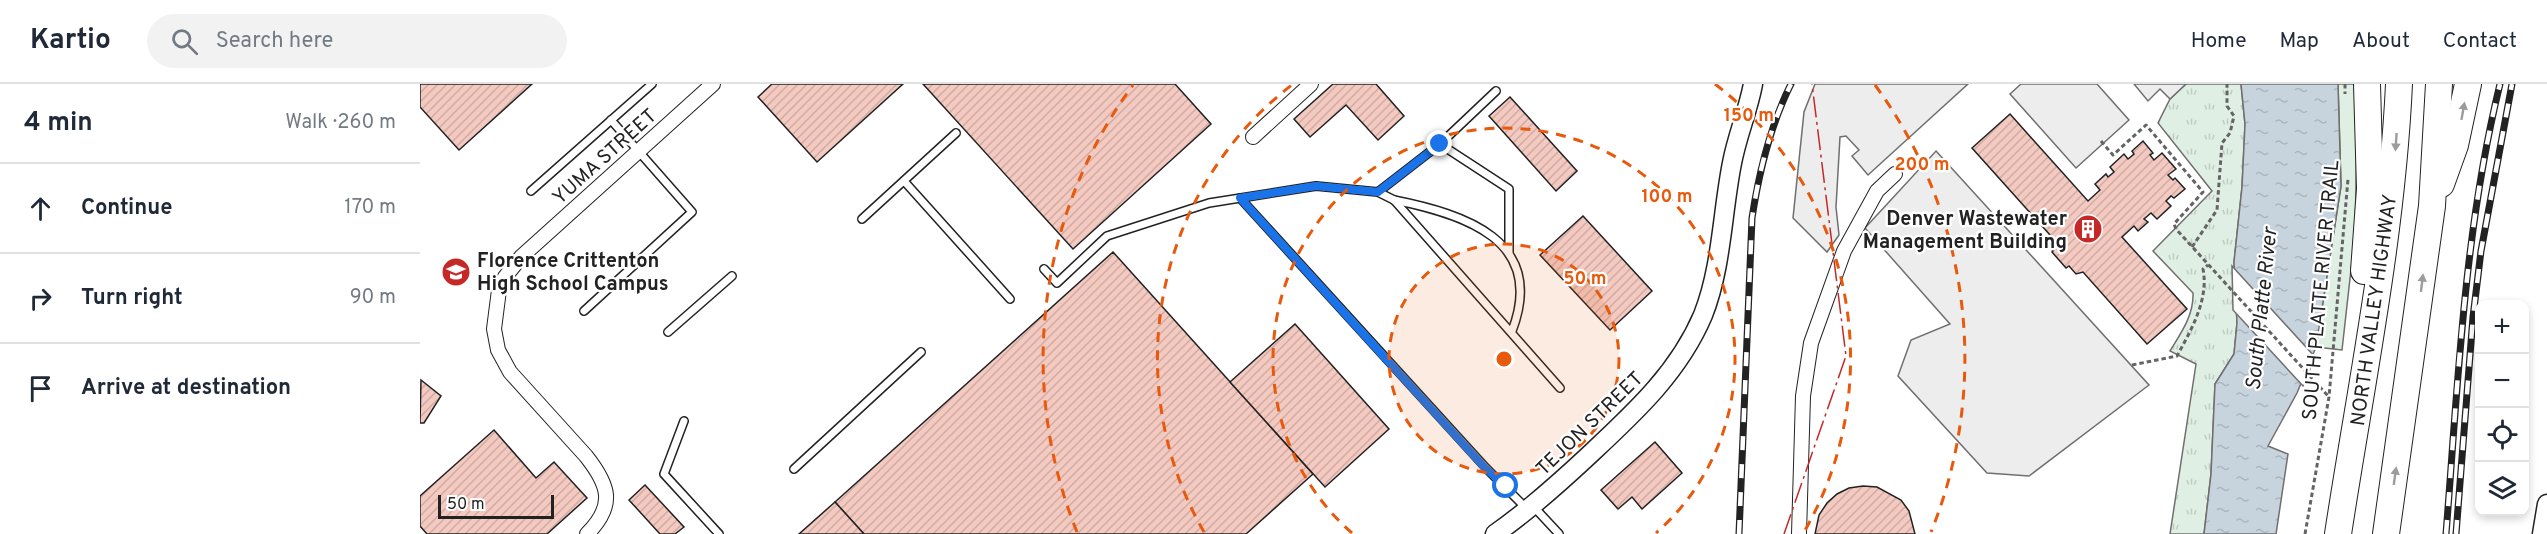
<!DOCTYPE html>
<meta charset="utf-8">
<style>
body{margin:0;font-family:Overpass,sans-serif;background:#f2f2f3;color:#1f2937}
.controls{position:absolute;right:18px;bottom:18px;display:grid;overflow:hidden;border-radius:12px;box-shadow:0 3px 9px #0003}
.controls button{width:54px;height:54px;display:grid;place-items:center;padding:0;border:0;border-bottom:2px solid #e0e1e3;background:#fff;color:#1f2937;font:30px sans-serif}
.scale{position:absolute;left:18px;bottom:15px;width:116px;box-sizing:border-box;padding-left:6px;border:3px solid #222;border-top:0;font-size:16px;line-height:21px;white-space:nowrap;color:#222;-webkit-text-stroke:4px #fff;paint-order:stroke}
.stop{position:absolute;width:18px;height:18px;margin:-14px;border:4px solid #1a73e8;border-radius:50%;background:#fff}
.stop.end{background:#1a73e8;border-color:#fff;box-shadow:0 2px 6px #0008}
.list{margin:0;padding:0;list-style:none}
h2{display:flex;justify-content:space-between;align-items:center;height:78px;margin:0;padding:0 24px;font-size:26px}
h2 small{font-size:20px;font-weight:400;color:#747a83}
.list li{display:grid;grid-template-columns:39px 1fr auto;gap:18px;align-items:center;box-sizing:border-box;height:90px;padding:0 24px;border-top:2px solid #e0e1e3}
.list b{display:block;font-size:22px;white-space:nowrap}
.list em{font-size:20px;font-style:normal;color:#747a83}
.icon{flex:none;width:33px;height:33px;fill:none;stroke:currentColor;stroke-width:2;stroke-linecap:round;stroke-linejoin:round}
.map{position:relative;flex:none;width:2127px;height:450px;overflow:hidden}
header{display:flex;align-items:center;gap:36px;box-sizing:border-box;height:84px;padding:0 30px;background:#fff;border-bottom:2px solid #e0e1e3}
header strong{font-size:28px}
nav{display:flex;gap:33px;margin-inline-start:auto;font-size:21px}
.search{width:420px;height:54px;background:#f2f2f3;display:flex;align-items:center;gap:15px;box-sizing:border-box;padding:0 21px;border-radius:33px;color:#747a83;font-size:22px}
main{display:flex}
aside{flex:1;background:#fff}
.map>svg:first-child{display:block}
</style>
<header>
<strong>Kartio</strong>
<div class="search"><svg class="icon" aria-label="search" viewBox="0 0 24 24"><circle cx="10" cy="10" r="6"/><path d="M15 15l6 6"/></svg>Search here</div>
<nav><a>Home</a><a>Map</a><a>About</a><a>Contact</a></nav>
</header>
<main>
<aside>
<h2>4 min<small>Walk · 260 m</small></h2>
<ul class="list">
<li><svg class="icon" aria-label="ahead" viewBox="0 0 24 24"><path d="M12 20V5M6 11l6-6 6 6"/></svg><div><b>Continue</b></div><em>170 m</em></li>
<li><svg class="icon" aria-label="right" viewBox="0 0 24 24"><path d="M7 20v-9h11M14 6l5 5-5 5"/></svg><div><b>Turn right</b></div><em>90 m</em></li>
<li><svg class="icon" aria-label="arrive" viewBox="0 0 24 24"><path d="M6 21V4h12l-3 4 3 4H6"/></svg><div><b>Arrive at destination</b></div></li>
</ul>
</aside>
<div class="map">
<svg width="2127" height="450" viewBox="0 0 2127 450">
<defs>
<pattern id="grass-tufts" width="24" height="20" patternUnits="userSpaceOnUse" patternTransform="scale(1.5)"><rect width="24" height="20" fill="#e0efe3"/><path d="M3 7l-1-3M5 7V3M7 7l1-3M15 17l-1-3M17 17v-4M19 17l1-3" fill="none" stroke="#c0cdc2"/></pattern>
<pattern id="water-ripples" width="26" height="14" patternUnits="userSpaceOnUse" patternTransform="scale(1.5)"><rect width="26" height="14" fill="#c7d3dd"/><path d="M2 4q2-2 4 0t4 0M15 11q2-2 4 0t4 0" fill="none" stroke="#abb5bd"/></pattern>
<pattern id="building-hatch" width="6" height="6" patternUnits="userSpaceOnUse" patternTransform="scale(1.5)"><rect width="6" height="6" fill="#f3c9c0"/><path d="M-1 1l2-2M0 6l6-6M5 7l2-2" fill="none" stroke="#d0aca5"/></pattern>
</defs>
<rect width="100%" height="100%" fill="#fff"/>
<!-- grass -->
<path fill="url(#grass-tufts)" stroke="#6f6f6f" stroke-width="1.5" d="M1766 0H1821L1825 40 1822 103 1814 178 1817 239 1814 270 1795 300 1791 390 1784 450H1750L1776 280 1750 267C1761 249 1774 231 1773 209L1733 167 1792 107 1738 39 1750 15Z"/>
<!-- park -->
<polygon fill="#e0efe3" stroke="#6f6f6f" stroke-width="1.5" points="1918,0 1938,0 1935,150 1922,266 1896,263 1921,102"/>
<!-- parking -->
<g fill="#ededed" stroke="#6f6f6f" stroke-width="1.5">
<polygon points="1395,0 1548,0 1448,91 1432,72 1439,66 1426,52 1420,53 1416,123 1419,151 1407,168 1373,134 1384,28"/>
<polygon points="1601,0 1677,0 1709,36 1656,84 1590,10"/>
<polygon points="1714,0 1766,0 1750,15 1740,5 1728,17"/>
<polygon points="1516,67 1729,301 1609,392 1567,389 1478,292 1491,256 1530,240 1445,144"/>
</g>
<!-- water -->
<polygon fill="url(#water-ripples)" stroke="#6f6f6f" stroke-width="1.5" points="1821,0 1918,0 1921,102 1896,263 1877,309 1848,362 1868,370 1856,450 1784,450 1791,390 1795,300 1814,270 1817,239 1814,178 1822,103 1825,40"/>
<!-- pier -->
<polygon fill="#fff" stroke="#6f6f6f" stroke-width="1.5" points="1812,182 1895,273 1883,302 1813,226"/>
<!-- building -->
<g fill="url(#building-hatch)" stroke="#222" stroke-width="1.5">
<polygon points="0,0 112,0 39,66 0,23"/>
<polygon points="352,0 483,0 397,78 338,13"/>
<polygon points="503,0 755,0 791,40 653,165"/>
<polygon points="913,0 956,0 984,32 958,56 926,21 890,53 874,35"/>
<polygon points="1090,13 1157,87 1136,107 1069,32"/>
<polygon points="1590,30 1668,117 1680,106 1675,100 1686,90 1688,93 1694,88 1690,83 1704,70 1708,75 1714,70 1712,67 1723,57 1733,69 1730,71 1734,76 1742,69 1756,85 1748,91 1753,96 1755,94 1765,105 1754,114 1751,112 1746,117 1751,122 1737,135 1731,129 1724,135 1728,138 1718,147 1714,142 1702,153 1767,225 1727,260 1663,188 1656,190 1649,182 1646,184 1632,168 1633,167 1624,156 1630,151 1552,64"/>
<polygon points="1163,132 1232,207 1190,246 1120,171"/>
<polygon points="693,168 893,390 826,450 444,450 415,418"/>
<polygon points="875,240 969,345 905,403 810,298"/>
<polygon points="1,296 21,312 4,339 0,339"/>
<polygon points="74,346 116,394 134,378 167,414 127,450 7,450 0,442 0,412"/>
<polygon points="1235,358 1262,389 1222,425 1212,413 1198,425 1181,406"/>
<polygon points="225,401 264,443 255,450 240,450 209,416"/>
<polygon points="1443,402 1457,403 1481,416 1489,427 1495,450 1395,450 1399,431 1407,419 1417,410 1429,404"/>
<polygon points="415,418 444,450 379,450"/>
</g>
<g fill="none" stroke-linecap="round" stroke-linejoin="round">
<!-- service casing -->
<g stroke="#222" stroke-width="10">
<g id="service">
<polyline points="1020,60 1089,105 1089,169"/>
<polyline points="484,97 590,215"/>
<polyline points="111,107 232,0"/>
<polyline points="958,108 1020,60 1076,7"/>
<polyline points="820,114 1066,384 1107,425"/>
<path d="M974 116C1044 130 1127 156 1092 247"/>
<polyline points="442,135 536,49"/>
<polyline points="624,185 637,199 687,152 789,119 896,102 958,108 974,116 1140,304"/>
<polyline points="164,227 272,128 191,36"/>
<polyline points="248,248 312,192"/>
<polyline points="264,337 244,390 299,450"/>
<polyline points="374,385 501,268"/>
<polyline points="1114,423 1139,450"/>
</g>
</g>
<!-- minor casing -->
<g stroke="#222" stroke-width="16">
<g id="minor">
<polyline points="833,53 891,0"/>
<path d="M167 450C196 421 189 401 166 372L90 288 78 266 74 245 79 206 85 193 101 173 293 0"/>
<polyline points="1379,450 1383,312 1391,259 1424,167 1457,107 1475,90"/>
</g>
</g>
<!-- tertiary casing -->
<g stroke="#222" stroke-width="21">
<g id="tertiary">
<path d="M1075 450C1108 427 1137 401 1166 374 1212 331 1258 290 1283 231 1302 183 1302 129 1312 79 1317 52 1328 27 1333 0"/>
<polyline points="2122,450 2127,420"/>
</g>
</g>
<!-- motorway casing -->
<g stroke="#222" stroke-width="28">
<g id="motorway">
<polyline points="2021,100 2035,61 2048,0"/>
<polyline points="1944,187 1950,105 1947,0"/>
<path d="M1918 450C1941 300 1972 152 1979 0"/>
<polyline points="1966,450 2012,122 2019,0"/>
</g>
</g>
<!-- path -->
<g stroke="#646464" stroke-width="3" stroke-dasharray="4.5 3" stroke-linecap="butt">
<polyline points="1925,0 1925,10"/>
<polyline points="1681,57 1693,71 1726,41 1783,108 1754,140 1756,145 1909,313"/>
<polyline points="1772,163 1797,126 1802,59 1810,49 1814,32 1807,22 1807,0"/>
<path d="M1712 281 1757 272C1771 246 1789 216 1783 185L1788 181"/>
<polyline points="1885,450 1909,313 1928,95"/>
</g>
<!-- service -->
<use href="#service" stroke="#fff" stroke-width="7"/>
<!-- minor -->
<use href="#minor" stroke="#fff" stroke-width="14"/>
<!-- tertiary -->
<use href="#tertiary" stroke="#fff" stroke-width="18"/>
<!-- motorway -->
<use href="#motorway" stroke="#fff" stroke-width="26"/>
<!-- rail casing -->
<g stroke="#222" stroke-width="7">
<g id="rail">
<path d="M1319 450 1332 134C1339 88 1350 42 1371 0"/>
<path d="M2026 450C2038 299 2044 147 2080 0"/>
<polyline points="2036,450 2053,233 2061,167 2092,0"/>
</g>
</g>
<!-- rail -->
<use href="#rail" stroke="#fff" stroke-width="4.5" stroke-dasharray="14" stroke-linecap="butt"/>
<!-- power -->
<polyline stroke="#c62828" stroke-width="1.5" stroke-dasharray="21 4.5 3 4.5" stroke-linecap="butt" points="1364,450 1426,272 1392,0"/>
</g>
<!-- one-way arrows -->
<defs><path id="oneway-solid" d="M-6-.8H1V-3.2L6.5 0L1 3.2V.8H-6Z" transform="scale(1.5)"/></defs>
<g fill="#9c9c9c">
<use href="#oneway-solid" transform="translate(2043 27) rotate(-80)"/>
<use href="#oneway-solid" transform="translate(1976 58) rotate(94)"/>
<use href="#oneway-solid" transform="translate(2002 199) rotate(-83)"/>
<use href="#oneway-solid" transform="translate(1975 392) rotate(-82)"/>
</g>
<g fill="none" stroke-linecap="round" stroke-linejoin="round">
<!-- route -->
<polyline stroke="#1a73e8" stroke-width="8" points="1020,60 958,108 896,102 820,114 1065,384 1086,402"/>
</g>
<!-- distance rings -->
<circle cx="1084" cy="275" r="115" fill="#e8590c" fill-opacity=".12"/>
<g fill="none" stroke="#e8590c" stroke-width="3" stroke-dasharray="10 8">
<circle cx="1084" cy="275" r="115"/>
<path d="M932 449A231 231 0 1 1 1236 449"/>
<path d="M784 448A346 346 0 0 1 873 0M1295 0A346 346 0 0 1 1384 448"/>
<path d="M657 448A461 461 0 0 1 713 1M1455 1A461 461 0 0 1 1511 448"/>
</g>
<!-- icons -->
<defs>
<g id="building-disc" transform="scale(1.5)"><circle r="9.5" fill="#c62828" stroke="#fff"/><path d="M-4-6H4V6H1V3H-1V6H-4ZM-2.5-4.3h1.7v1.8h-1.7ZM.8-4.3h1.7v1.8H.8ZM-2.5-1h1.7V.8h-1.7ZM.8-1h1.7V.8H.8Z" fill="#fff"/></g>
<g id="school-disc" transform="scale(1.5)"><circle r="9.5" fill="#c62828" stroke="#fff"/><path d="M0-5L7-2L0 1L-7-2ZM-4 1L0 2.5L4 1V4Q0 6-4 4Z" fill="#fff"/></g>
</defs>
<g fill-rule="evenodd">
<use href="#building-disc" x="1668" y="145"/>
<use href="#school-disc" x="36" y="188"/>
</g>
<g text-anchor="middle" stroke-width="4.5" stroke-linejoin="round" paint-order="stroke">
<!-- street labels -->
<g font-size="20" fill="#222" stroke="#fff">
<text transform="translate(184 72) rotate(-42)" y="7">YUMA STREET</text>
<text transform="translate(1900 206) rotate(-85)" y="7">SOUTH PLATTE RIVER TRAIL</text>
<text transform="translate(1953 226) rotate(-82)" y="7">NORTH VALLEY HIGHWAY</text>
<text transform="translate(1169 339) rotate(-44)" y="7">TEJON STREET</text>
</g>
<!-- poi labels -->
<g font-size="20" font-weight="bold" fill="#222" stroke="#fff" text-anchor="end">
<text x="1647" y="141">Denver Wastewater<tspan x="1647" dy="23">Management Building</tspan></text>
<text x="57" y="183" text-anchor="start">Florence Crittenton<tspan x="57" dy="23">High School Campus</tspan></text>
</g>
<!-- water labels -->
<g font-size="21" font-style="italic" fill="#222" stroke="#fff">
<text transform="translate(1841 225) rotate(-84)" y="7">South Platte River</text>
</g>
</g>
<circle cx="1084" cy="275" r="9" fill="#e8590c" stroke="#fff" stroke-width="3"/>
<g font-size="18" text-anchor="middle" font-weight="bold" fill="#e8590c" stroke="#fff" stroke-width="4.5" stroke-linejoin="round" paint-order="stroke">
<text x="1329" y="37">150 m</text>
<text x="1502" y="86">200 m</text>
<text x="1247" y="118">100 m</text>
<text x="1165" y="200">50 m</text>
</g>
</svg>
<div class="controls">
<button>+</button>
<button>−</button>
<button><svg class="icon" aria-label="locate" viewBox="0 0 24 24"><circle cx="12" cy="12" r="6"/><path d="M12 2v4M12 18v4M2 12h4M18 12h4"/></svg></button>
<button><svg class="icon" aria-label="layers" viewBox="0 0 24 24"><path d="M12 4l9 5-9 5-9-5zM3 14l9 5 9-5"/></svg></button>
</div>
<div class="scale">50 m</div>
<div class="stop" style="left:1086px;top:402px"></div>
<div class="stop end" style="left:1020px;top:60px"></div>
</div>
</main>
